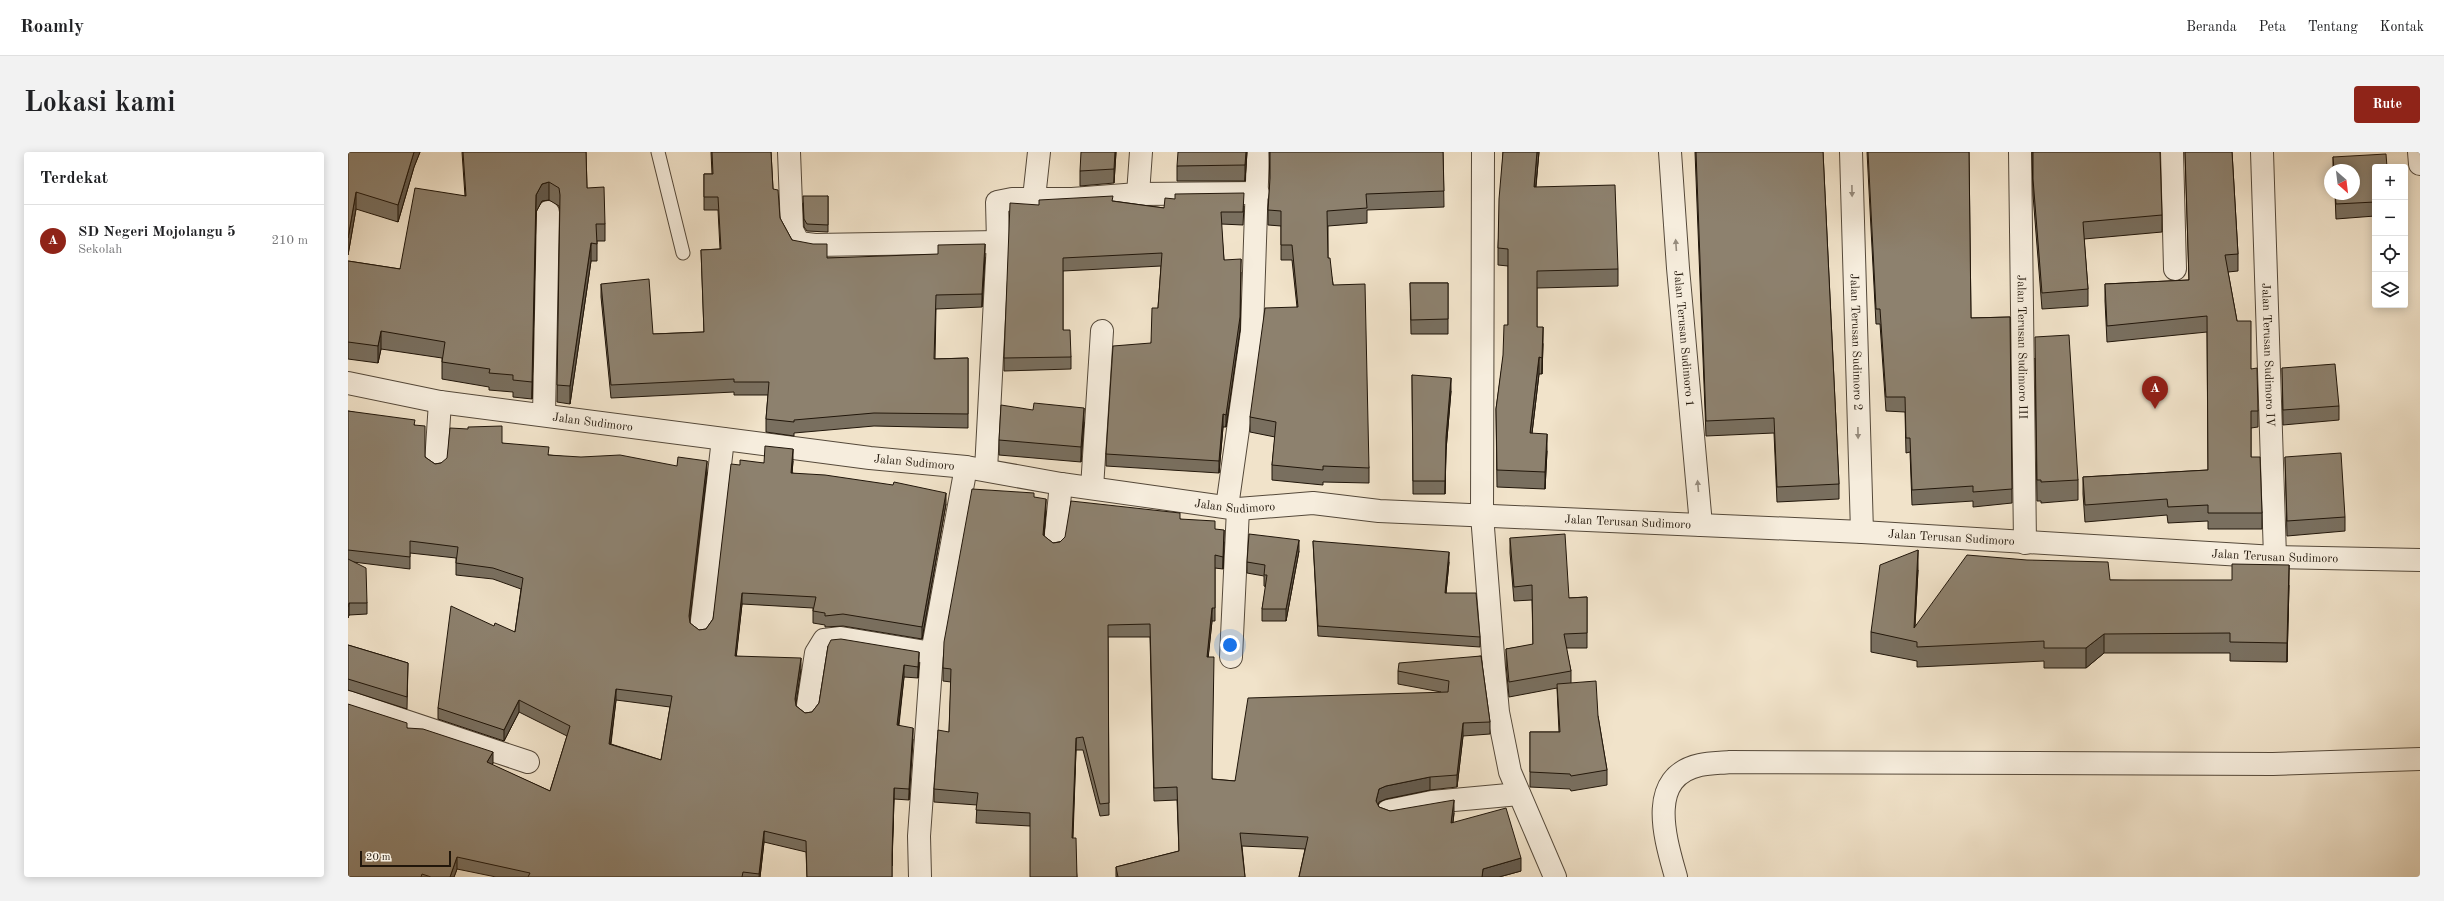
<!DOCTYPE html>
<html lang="id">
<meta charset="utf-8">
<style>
body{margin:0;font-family:"Old Standard TT",serif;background:#f2f2f2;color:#202124}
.controls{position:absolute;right:12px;top:12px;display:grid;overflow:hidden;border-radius:4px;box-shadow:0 2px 10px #0003}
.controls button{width:36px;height:36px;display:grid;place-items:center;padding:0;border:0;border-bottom:1px solid #e0e0e0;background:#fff;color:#202124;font:20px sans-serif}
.compass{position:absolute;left:1976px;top:12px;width:36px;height:36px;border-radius:50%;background:#fff;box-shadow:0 2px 10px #0003;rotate:152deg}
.scale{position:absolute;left:12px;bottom:10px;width:91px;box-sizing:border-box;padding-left:4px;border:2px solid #21160a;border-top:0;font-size:11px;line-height:14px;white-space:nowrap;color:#21160a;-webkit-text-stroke:3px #f6eddd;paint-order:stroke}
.you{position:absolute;left:882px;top:493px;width:14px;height:14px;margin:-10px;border:3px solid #fff;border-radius:50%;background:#1a73e8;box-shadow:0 0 0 6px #1a73e833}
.badge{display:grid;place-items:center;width:26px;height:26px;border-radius:50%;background:#8f2418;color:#fff;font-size:13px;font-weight:700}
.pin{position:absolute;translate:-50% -33px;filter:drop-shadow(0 1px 2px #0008)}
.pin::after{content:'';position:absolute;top:21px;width:14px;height:12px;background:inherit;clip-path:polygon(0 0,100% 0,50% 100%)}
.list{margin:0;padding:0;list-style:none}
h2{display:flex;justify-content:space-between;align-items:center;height:52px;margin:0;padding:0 16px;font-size:17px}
h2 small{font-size:13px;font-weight:400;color:#757577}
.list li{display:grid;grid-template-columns:26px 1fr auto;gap:12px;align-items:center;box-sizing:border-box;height:72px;padding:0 16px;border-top:1px solid #e0e0e0}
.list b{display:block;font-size:15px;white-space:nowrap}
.list p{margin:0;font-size:13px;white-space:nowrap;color:#757577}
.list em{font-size:13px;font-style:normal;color:#757577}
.icon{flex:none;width:22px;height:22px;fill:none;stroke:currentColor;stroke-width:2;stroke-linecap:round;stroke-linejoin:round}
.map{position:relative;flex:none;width:2072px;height:725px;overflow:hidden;border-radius:4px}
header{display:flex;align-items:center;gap:24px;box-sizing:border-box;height:56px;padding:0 20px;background:#fff;border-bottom:1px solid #e0e0e0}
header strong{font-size:19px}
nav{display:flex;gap:22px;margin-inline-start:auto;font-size:14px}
.intro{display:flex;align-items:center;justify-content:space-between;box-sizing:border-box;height:96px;padding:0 24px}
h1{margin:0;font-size:28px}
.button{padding:10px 18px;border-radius:4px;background:#8f2418;color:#fff;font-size:14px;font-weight:700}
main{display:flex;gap:24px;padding:0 24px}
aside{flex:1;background:#fff;border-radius:4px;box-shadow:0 2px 10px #0003}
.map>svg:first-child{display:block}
</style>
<header>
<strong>Roamly</strong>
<nav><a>Beranda</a><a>Peta</a><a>Tentang</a><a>Kontak</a></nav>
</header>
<div class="intro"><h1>Lokasi kami</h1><a class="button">Rute</a></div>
<main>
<aside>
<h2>Terdekat<small></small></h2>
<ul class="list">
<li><span class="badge">A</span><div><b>SD Negeri Mojolangu 5</b><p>Sekolah</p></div><em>210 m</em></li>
</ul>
</aside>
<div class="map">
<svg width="2072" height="725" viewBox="0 0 2072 725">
<rect width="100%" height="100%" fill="#f1e3ca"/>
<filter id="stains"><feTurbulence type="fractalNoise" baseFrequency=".005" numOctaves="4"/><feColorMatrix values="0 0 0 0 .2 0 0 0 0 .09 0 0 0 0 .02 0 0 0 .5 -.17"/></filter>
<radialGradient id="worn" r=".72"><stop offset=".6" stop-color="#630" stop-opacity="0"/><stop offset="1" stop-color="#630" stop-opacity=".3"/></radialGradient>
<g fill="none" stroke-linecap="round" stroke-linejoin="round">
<!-- lane casing -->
<g stroke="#55493a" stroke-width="15">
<polyline id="lane" points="310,0 335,101"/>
</g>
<!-- street casing -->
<g stroke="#55493a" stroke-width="24">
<g id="street">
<polyline points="441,0 444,78 451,91 467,93 650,90"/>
<polyline points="1135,0 1134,363 1146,516 1150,560 1162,620 1207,725"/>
<path id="s1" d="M1322 0 1330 116 1353 373"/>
<path id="s2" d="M1503 0 1514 380"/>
<path id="s3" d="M1672 0 1677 391"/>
<polyline points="1824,0 1827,117"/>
<path id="s4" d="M1914 0 1927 405"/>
<polyline points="2071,0 2072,12"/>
<polyline points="790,42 793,0"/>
<polyline points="686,46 691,0"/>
<path id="s5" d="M0 231 92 250 522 306 618 315 713 332 890 357 965 351 1031 359 1514 380 1927 405 2072 408"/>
<polyline points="196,263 200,60"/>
<polyline points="88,311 92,250"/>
<polyline points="638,318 650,90 649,50 664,47 724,47 790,42 910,41"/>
<polyline points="744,336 754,179"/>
<polyline points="879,355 904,179 910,0"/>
<polyline points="707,391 713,332"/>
<polyline points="353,477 375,287"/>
<polyline points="883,505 890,357"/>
<polyline points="0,550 180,610"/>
<polyline points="459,560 468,501 476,488 493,486 584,501"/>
<polyline points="1040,659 1084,650 1171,642"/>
<polyline points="572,725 571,684 584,501 618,315"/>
<path d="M1328 725C1318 689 1297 625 1352 613 1362 611 1373 611 1382 610L1925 612 2072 607"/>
</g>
</g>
<!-- lane -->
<use href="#lane" stroke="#f6eddd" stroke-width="13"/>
<!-- street -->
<use href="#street" stroke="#f6eddd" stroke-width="22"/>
</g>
<!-- wall -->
<g fill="#796f5f" stroke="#21160a" fill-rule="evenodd">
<polygon points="0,0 72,0 66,15 50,70 8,57 0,103"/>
<polygon points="114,0 238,0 239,36 257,72 257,89 249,89 249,109 243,109 222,252 209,250 212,59 211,54 201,48 194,49 188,60 184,247 165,245 165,240 141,238 141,235 94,227 94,206 33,197 30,211 0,207 0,109 52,117 117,44"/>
<polygon points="363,0 423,0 425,37 432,66 444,88 479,106 637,105 634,155 588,157 587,207 620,206 620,276 526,274 446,281 446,284 418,280 418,267 420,243 386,243 386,240 263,246 253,145 253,132 305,182 356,180 353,98 372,97 370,58 356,58 356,22 364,22"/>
<polygon points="768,0 766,31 732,34 732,19"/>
<polygon points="899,0 897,29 829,29 829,14"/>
<polygon points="921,0 1095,0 1096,55 1019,58 1019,71 980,74 980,106 1021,316 1021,331 975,330 975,333 924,328 924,313 927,285 902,280 902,265 949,155 944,108 933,108 933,74 920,73 920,58 922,30"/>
<polygon points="1155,0 1191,0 1188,35 1270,117 1270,134 1189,136 1189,175 1195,192 1194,222 1191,222 1184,281 1199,299 1197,337 1149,335 1148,257 1160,173 1160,114 1150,113 1150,96"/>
<polygon points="1347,0 1475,0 1491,332 1491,347 1429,350 1426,281 1358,284"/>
<polygon points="1519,0 1621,0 1623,166 1662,165 1664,351 1625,355 1625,349 1564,353 1562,300 1558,301 1557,260 1538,259 1532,172 1528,172"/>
<polygon points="1684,0 1814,63 1814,80 1736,87 1740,137 1740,154 1694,157 1685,43"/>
<polygon points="1837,0 1884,0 1890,102 1890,119 1880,120 1889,169 1903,217 1910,259 1910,275 1903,276 1903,305 1914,361 1914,377 1860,377 1860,369 1820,371 1819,363 1737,370 1735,342 1735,325 1860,318 1859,180 1759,190 1757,149 1757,132 1841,128"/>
<polygon points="1985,5 2027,15 2027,64 1988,67 1987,42 2006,42 2006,18 1985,18"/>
<polygon points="480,44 480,80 459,79 456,75 455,51"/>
<polygon points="765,49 816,56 896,54 895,73 873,72 876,108 893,120 892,178 878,275 875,275 871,321 758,314 758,302 803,191 810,156 813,114 715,119 715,178 723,205 723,217 656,219 656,206 691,53"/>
<polygon points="1062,131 1100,131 1100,182 1063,182"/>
<polygon points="1687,206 1730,328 1730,348 1693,351 1693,349 1689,349"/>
<polygon points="1934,216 1991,254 1991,268 1935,273"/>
<polygon points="1064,223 1103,239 1098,298 1097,342 1065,342"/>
<polygon points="685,258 736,270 733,310 651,303 651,288"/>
<path d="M0 259 67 273 77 305 87 312 93 311 154 291 201 303 359 320 341 469 342 471 351 478 358 477 365 467 392 313 445 309 444 321 598 352 574 487 495 474 477 475V473L465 471V456L394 452 388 504 453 517 447 553 457 561 464 560 471 551 480 494 571 511 570 526 556 525 551 573 565 587 561 648 546 647 544 710V725H459L458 700 416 690 412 725H148L109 717 106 725H0L59 576 145 611 144 613 202 639 219 584 171 560 156 589 90 567V556L146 474 167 480 173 437 145 427 108 423V406L62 401V417L5 410 19 451V462L1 463 0 466ZM268 548 322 555 313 608 263 592Z"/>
<polygon points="1937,305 1997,365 1997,379 1939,384"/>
<polygon points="686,345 698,359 696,384 705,391 832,367 867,377 876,390 875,417 867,416 867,469 864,469 860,505 864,627 887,629 1093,540 1050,532 1050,519 1133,504 1142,570 1142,582 1115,584 1109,635 1082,638 1038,647 1031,650 1030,654 1031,655 1042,659 1106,661 1105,671 1173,719 1151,725 951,725 957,697 894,694 897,725 768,725 768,715 831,699 829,648 806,649 802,485 760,485 761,663 752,664 735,598 728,598 725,686 729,725 682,674 628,671 629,653 586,650 586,637 601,580 603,530 595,529 595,516"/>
<polygon points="1162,386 1221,446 1239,445 1239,496 1218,496 1223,519 1223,531 1250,564 1259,618 1259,633 1223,639 1222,637 1182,635 1182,580 1211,580 1209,536 1161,545 1158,512 1158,497 1185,493 1184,448 1166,449 1162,401"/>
<polygon points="965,389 1101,410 1098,441 1132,485 1132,495 970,484"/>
<polygon points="951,399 938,469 914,469 914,457 918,435 916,434 916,424 899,421 899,410"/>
<polygon points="1570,418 1567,474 1762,428 1941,433 1939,510 1882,509 1882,501 1756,501 1738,516 1696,516 1696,509 1569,515 1569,509 1523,500 1523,480"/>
<polygon points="0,493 60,511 59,557 0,538"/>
</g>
<!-- shaded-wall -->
<g fill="#635a4d" stroke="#21160a">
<polygon points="66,0 72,0 66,15 50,70 50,53"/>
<polygon points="767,0 768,0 766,31 766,17"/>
<polygon points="898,0 899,0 897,29 897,13"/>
<polygon points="1189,0 1191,0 1186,52 1186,35"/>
<polygon points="201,30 201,48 194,49 188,60 184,247 188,43 194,32"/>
<polygon points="8,40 8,57 0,103 0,86"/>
<polygon points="243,91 243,109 222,252 222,234"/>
<polygon points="637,92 637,105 634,155 634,142"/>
<polygon points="893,107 892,178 878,275 878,263"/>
<polygon points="1195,175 1195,192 1194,222 1194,206"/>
<polygon points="33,179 33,197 30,211 30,194"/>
<polygon points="1191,205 1191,222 1182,298 1182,281"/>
<polygon points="1103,226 1103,239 1098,298 1097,342 1098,285"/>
<polygon points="736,256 736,270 733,310 733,295"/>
<polygon points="875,262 875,275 871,321 871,309"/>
<polygon points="1199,282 1199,299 1197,337 1197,320"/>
<polygon points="445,297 445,309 443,333 443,321"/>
<polygon points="359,309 359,320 341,476 341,464"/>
<polygon points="598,341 598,352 574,487 574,475"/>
<polygon points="698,347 698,359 695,396 695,383"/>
<polygon points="876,378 876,390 875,417 875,405"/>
<polygon points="951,388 951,399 938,469 938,457"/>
<polygon points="1570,398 1570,418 1566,489 1566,476"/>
<polygon points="1101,400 1101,410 1097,451 1097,441"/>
<polygon points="1941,413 1941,433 1939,510 1939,491"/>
<polygon points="394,441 394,452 387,516 387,504"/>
<polygon points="1,451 1,463 0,466 0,455"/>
<polygon points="864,456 864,469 859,517 859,505"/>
<polygon points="1756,482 1756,501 1738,516 1738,496"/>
<polygon points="571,500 571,511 570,526 570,515"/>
<polygon points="453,506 453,517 447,559 447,547"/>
<polygon points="556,513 556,525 549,584 549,573"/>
<polygon points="268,537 268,548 261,603 261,592"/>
<polygon points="171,548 171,560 156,589 156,578"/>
<polygon points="1115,571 1115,584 1109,635 1109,623"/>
<polygon points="565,576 565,587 561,648 561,637"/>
<polygon points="728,586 728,598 724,699 724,686"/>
<polygon points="145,600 145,611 139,622 139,610"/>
<polygon points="1082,625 1082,638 1038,647 1031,650 1028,661 1028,649 1031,637 1038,634"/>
<polygon points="546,636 546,647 544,714 544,703"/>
<polygon points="1106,648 1106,661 1103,684 1103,671"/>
<polygon points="416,679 416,690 412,725 411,725"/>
<polygon points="109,705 109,717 106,725 102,725"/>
<polygon points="1173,706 1173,719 1151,725 1134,725 1135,717"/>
</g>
<!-- building -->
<g fill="#8d816e" stroke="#21160a" fill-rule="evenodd">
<polygon points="0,0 66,0 50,53 8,40 0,86"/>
<polygon points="115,0 238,0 239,36 256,35 257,72 248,72 249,92 243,91 222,234 209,233 212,43 211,36 201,30 194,32 188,43 184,230 165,228 165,223 141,221 142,217 94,210 97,190 33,179 30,194 0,190 0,109 52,117 67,36 118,44"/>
<polygon points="364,0 423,0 425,37 430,38 432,66 444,88 465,92 479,92 479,106 590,102 590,93 637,92 634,142 588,143 586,207 620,206 620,262 526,261 446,268 446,270 418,267 421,230 386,230 386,227 263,233 253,132 301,127 305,182 356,180 353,98 373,97 370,45 356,45 356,22 365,22"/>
<polygon points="733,0 767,0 766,17 732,19"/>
<polygon points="830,0 898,0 897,13 829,14"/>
<polygon points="922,0 1095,0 1096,39 1018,42 1019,56 979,59 980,106 982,106 985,133 1017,132 1021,316 975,314 975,318 924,313 928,270 902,265 917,156 950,155 944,93 933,93 933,59 920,58 922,26"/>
<polygon points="1155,0 1189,0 1186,35 1267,33 1270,117 1189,119 1189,175 1195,175 1194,206 1191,205 1182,281 1199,282 1197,320 1149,318 1148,257 1155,203 1156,173 1160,173 1160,97 1150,96 1151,47"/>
<polygon points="1348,0 1475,0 1491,332 1429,335 1426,266 1358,269"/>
<polygon points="1520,0 1621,0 1623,166 1662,165 1664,337 1625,340 1625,334 1564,338 1562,286 1558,286 1557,245 1538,245 1532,157 1528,157"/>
<polygon points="1685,0 1812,0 1814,63 1735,70 1740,137 1694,141 1685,27"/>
<polygon points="1837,0 1884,0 1890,102 1877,103 1889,169 1903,169 1903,217 1909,216 1910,259 1903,259 1903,305 1912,305 1914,361 1860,361 1860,353 1820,355 1819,347 1737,353 1735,325 1860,318 1859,164 1759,174 1757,132 1841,128"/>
<polygon points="2038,2 2039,15 2027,15 2027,50 1988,52 1987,42 2006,42 2006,18 1986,18 1985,5"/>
<polygon points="896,41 895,60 873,60 876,108 893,107 892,165 878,263 875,262 871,309 758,302 765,194 803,191 804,156 810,156 814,101 715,106 715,178 722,178 723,205 656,206 662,51 691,53 691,48 765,44 764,49 816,56 817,46 827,47 827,42"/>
<polygon points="455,44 480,44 480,73 459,72 456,67"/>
<polygon points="1062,131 1100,131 1100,167 1063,168"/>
<polygon points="1721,183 1730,328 1693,330 1693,328 1689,328 1687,185"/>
<polygon points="1987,212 1991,254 1935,258 1934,216"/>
<polygon points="1064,223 1103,226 1098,285 1097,329 1065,329"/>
<polygon points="686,251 736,256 733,295 651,288 653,253 685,258"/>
<path d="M0 259 67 268 66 273 77 274V305L87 312 93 311 99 306 102 276 120 277V275L154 274V291L201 295 200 303 233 305 272 303 329 314 330 305 359 309 341 464 342 471 351 478 358 477 365 467 383 312 392 313V308L416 311 417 294 445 297 443 321 477 323 545 333 546 330 598 341 574 475 495 462 477 464V461L465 459 468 445 394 441 387 504 453 506 447 547 448 554 457 561 464 560 471 551 480 494 483 488 493 487 571 500 570 515 556 513 549 573 565 576 561 637 546 636 544 703V725H459L458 689 416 679 411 722 395 720 394 725H180L182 721 109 705 102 725H83L74 722 73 725H0V552L59 571V576L75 577 145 600 139 610 202 639 222 574 171 548 156 578 90 556 103 454 146 474 147 471 167 480 175 426 145 416 108 411 110 395 62 389V405L0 398ZM268 537 324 544 313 608 261 592Z"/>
<polygon points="1993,301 1997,365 1939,369 1937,305"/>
<polygon points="624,337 686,341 686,345 698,347 695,383 705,391 712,390 717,385 723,349 832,361 832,367 867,369 867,377 876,378 875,405 867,403 867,456 864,456 859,505 866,505 864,627 887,629 900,546 1100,540 1101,529 1050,519 1051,511 1133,504 1142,570 1115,571 1109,623 1082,625 1038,634 1031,637 1028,649 1031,655 1042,659 1106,648 1103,671 1158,656 1173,706 1135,717 1134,725 951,725 960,685 892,681 897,725 770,725 768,715 831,699 829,635 806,636 802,472 760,473 761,651 752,652 735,585 728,586 724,686 728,686 729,725 682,725 682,661 628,658 630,641 586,637 590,578 601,580 603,517 595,516 596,490"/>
<polygon points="901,382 951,388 938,457 914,457 919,423 916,423 917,413 899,410"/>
<polygon points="1217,382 1221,446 1239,445 1239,481 1216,482 1223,519 1161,530 1158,497 1185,492 1184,433 1166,435 1162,386"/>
<polygon points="965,389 1101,400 1097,441 1128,441 1132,485 970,474"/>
<polygon points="1570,398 1566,476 1619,403 1679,408 1760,410 1762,428 1884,428 1884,412 1941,413 1939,491 1882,490 1882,481 1756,482 1738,496 1696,496 1696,489 1569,495 1569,490 1523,480 1532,413"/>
<polygon points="0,407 18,416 19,451 1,451 0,455"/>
<polygon points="0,493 60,511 59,545 0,527"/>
<polygon points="1248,529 1250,564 1259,618 1223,624 1222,622 1182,620 1182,580 1212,580 1209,532"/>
</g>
<!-- one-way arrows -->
<defs><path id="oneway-solid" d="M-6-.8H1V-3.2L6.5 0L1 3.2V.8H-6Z"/></defs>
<g fill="#968c7e">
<use href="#oneway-solid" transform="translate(1504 39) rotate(89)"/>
<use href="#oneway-solid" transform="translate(1328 93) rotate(-94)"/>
<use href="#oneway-solid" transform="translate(1510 281) rotate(89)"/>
<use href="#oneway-solid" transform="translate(1350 334) rotate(-95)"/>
</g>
<g text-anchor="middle" stroke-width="3" stroke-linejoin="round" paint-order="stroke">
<!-- street labels -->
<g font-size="12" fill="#21160a" stroke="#f6eddd">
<text dy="4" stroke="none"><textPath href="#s1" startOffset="187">Jalan Terusan Sudimoro 1</textPath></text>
<text dy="4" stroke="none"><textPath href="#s2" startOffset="190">Jalan Terusan Sudimoro 2</textPath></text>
<text dy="4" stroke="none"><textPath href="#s3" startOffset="195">Jalan Terusan Sudimoro III</textPath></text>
<text dy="4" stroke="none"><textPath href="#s4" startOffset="203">Jalan Terusan Sudimoro IV</textPath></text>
<text dy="4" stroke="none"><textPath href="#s5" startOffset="248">Jalan Sudimoro</textPath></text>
<text dy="4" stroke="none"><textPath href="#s5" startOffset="572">Jalan Sudimoro</textPath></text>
<text dy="4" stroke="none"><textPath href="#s5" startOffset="896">Jalan Sudimoro</textPath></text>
<text dy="4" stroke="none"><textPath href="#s5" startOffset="1290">Jalan Terusan Sudimoro</textPath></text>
<text dy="4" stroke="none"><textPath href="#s5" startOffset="1614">Jalan Terusan Sudimoro</textPath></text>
<text dy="4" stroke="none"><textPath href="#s5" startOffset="1938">Jalan Terusan Sudimoro</textPath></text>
</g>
</g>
<rect width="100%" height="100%" filter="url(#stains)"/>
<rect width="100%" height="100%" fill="url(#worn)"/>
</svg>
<div class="controls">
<button>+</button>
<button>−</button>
<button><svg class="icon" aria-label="locate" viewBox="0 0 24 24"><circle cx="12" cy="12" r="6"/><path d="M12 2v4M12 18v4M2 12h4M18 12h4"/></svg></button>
<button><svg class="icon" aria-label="layers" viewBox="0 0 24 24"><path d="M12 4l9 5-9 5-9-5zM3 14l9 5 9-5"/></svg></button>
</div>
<svg class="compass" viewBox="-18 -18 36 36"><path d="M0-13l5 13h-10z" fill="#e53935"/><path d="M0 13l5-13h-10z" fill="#757577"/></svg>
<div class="scale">20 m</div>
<div class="you"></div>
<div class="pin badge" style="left:1807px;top:257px">A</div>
</div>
</main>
